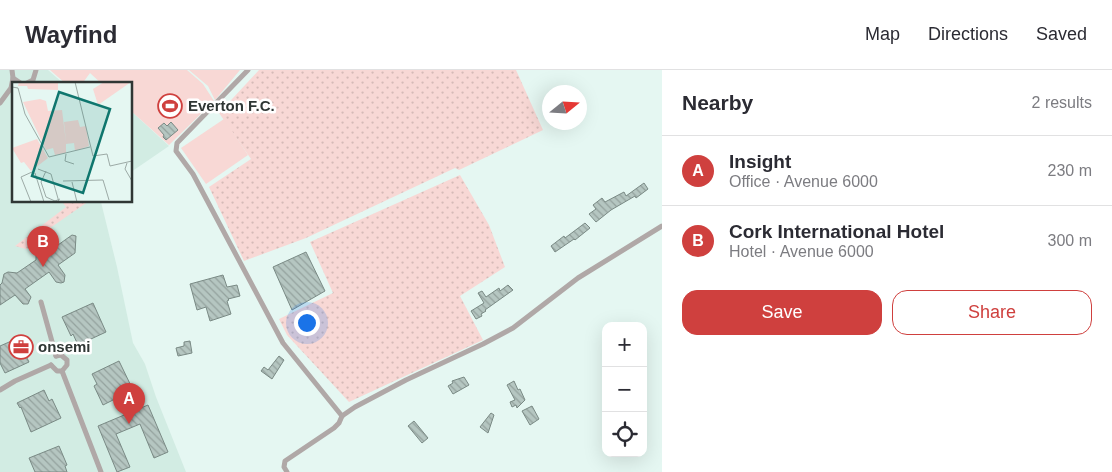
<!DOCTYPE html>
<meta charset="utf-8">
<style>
body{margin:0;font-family:Arial,sans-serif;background:#f7f7f7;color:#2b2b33}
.controls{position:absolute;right:15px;bottom:15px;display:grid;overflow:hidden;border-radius:10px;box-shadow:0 5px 20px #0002}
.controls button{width:45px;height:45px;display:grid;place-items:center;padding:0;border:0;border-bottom:1px solid #e1e1e2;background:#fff;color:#2b2b33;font:25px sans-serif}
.compass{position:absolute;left:542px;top:15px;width:45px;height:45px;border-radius:50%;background:#fff;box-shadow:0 5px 20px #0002;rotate:72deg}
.you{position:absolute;left:306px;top:252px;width:18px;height:18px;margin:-12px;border:4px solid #fff;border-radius:50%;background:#1a73e8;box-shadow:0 0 0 8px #1a73e833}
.badge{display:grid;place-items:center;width:32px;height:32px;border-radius:50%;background:#cf403e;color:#fff;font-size:16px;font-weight:700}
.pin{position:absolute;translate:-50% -41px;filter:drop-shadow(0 1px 2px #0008)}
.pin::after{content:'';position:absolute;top:26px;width:18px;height:15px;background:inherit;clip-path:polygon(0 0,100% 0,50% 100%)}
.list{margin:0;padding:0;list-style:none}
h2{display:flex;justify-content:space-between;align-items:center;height:65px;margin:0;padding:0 20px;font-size:21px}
h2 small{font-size:16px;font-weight:400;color:#7c7c81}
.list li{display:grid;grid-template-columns:32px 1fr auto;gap:15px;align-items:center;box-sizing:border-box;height:70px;padding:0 20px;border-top:1px solid #e1e1e2}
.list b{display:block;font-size:19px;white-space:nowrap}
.list p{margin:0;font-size:16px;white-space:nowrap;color:#7c7c81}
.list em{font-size:16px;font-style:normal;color:#7c7c81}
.actions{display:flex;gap:10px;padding:15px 20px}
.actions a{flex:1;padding:11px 0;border:1px solid #cf403e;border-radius:15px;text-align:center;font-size:18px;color:#cf403e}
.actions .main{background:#cf403e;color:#fff}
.icon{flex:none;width:28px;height:28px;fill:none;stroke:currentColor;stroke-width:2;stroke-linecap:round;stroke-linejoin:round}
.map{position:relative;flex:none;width:662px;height:402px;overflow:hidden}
header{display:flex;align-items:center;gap:30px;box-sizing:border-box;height:70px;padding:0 25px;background:#fff;border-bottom:1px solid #e1e1e2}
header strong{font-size:24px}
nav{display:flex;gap:28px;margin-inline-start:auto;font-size:18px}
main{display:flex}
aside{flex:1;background:#fff}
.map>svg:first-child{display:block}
</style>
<header>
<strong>Wayfind</strong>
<nav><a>Map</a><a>Directions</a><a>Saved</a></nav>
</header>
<main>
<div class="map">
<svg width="662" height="402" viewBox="0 0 662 402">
<defs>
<pattern id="grass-dots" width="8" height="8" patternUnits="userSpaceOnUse" patternTransform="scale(1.25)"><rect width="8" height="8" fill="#f8d8d5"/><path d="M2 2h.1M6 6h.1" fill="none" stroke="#d5bab7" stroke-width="1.8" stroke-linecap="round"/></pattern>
<pattern id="building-back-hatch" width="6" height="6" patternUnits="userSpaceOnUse" patternTransform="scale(1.25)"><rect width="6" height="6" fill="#b5c6c1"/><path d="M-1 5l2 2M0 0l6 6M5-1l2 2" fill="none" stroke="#94a29e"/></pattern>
</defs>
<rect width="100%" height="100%" fill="#e5f7f2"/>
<!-- built -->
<g fill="#d2ece3">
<polygon points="0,0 48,0 64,14 14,14 14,131 101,132 117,197 133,273 145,294 156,327 186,402 0,402"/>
<polygon points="131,41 169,76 131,102"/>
</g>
<!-- grass -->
<g fill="url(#grass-dots)">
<polygon points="259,0 516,0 543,60 459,100 455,98 306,168 244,191 209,117 251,89 219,43"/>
<polygon points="460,105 489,155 505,197 460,226 483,270 349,332 287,265 279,249 333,223 310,172"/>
<polygon points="69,131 89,131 27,174 29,178 26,179 15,176 66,137 63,133"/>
</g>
<!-- garden -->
<g fill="#f8d8d5">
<polygon points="50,0 187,0 203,14 214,31 169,75 131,41 131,14 102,14 90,3 82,14 66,14"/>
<polygon points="189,0 240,0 215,30 208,16"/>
<polygon points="224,49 248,85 206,114 181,78"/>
</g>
<!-- building -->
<g fill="url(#building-back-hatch)" stroke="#7a8a85">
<polygon points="171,52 178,60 166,70 163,67 164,65 158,58 164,53 167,56"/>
<polygon points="644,113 648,119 636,128 635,126 611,140 596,152 589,144 596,139 593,135 602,128 605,132 624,122 626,126"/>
<polygon points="585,153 590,158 575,170 574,169 555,182 551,176 564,166 565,168"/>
<polygon points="72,165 76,166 75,183 58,195 65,205 64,212 61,213 56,212 49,202 25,219 31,227 28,234 23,234 15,225 0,235 0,215 2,213 4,204 8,202 17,203 36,190 36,184 40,179 46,178 51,180"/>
<polygon points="306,182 325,221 292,240 273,197"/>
<polygon points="223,205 227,217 237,215 240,226 228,229 229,230 227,231 231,244 210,251 206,237 197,240 190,214"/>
<polygon points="508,215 513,220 485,240 486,241 481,244 482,246 476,249 471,241 484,233 478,223 482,221 486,227 499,218 500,221"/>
<polygon points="93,233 106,262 78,275 73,264 71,266 62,247"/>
<polygon points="23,266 31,284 26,286 29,292 5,303 0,293 0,276"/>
<polygon points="190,271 192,283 178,286 176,278 184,276 184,272"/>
<polygon points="279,286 284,290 272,309 261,301 264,297 268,300"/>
<polygon points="119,291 133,320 103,335 94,316 97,314 92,304"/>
<polygon points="464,307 469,315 453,324 448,316 453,313 452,311"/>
<polygon points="514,311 518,320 520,319 525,330 517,338 516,335 512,337 510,332 515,330 507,315"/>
<polygon points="44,320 49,331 52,329 61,348 31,362 21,337 20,338 17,333"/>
<polygon points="148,335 168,382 154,388 140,354 116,364 130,397 117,402 98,356"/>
<polygon points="532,336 539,349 530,355 522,341"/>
<polygon points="491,343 494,345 488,363 480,357"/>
<polygon points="414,351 428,368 422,373 408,356"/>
<polygon points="59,376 67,395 65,396 67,402 35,402 29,388"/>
</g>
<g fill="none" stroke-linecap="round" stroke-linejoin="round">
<!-- minor -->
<g stroke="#b0a8a7" stroke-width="5">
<polyline points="12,0 13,8 22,14"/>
<polyline points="248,0 177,73 176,81 193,104 283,273 342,346"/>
<polyline points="25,14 33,10 36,0"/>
<polyline points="0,33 11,18 13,8"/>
<polyline points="41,232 56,286"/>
<polyline points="56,286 61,285 67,290 67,295 62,301"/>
<polyline points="51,295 57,301 62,301"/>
<polyline points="62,301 101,402"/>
<polyline points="0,320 15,311 51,295"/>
<polyline points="342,346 355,337 406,310 483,274 513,258 578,208 662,156"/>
<polyline points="287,402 284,397 285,391 334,358 339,353 342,346"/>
</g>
</g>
<!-- icons -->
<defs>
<g id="stadium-ring" transform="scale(1.25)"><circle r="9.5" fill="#fff" stroke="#cf403e" stroke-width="1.5"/><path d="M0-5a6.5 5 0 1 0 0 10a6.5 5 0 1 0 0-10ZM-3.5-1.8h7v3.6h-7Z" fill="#cf403e"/></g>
<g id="office-ring" transform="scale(1.25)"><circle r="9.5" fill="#fff" stroke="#cf403e" stroke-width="1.5"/><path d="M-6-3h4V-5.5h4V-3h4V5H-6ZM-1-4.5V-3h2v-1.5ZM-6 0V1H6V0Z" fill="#cf403e"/></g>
</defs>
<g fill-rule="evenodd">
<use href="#stadium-ring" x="170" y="36"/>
<use href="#office-ring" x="21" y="277"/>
</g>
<g text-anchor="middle" stroke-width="5" stroke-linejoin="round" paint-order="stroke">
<!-- poi labels -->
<g font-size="15" font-weight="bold" fill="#2f3634" stroke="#fff" text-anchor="start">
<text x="188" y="41">Everton F.C.</text>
<text x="38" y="282">onsemi</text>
</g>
</g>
<!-- overview -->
<g transform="translate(12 12)">
<rect width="120" height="120" fill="#e5f7f2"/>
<path d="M7 0H46V8L16 7 15 4H6ZM92 0H119L86 23 81 7ZM28 17 34 19 36 29 50 28 54 60 52 40 66 38 68 45 74 44 77 64 63 69 62 61 54 62V71L43 73 41 66 34 68 11 20Z" fill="#f8d8d5"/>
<path d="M25 57 36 76 19 89 12 80 9 81 0 66Z" fill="#f8d8d5"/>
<path fill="none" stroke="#9caaa6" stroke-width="1" d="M63 0 81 74 95 72 98 84 120 79M0 5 6 6 13 32 37 75 78 65M54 72 53 79 62 82M115 81 113 87 120 99M26 87 39 92 47 120M34 89 29 100 34 115 43 119 48 117M23 91 32 120M51 99 91 98 97 118M60 100 65 120M19 120 9 95 20 90M81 120H107"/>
<path fill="#0f766e" fill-opacity="0.15" stroke="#0f766e" stroke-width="2.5" d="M47 10 98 27 71 111 20 94Z"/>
<rect width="120" height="120" fill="none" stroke="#2f3634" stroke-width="2.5"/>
</g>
</svg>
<div class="controls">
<button>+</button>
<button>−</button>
<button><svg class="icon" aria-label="locate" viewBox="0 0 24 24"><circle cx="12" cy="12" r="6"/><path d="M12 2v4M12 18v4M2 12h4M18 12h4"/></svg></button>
</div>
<svg class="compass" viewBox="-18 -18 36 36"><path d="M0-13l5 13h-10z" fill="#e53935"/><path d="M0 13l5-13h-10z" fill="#7c7c81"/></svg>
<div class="you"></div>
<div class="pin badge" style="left:129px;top:354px">A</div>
<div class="pin badge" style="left:43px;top:197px">B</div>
</div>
<aside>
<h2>Nearby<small>2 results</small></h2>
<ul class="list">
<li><span class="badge">A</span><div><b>Insight</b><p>Office · Avenue 6000</p></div><em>230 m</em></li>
<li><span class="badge">B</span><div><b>Cork International Hotel</b><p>Hotel · Avenue 6000</p></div><em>300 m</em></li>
</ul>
<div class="actions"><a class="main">Save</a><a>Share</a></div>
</aside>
</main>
